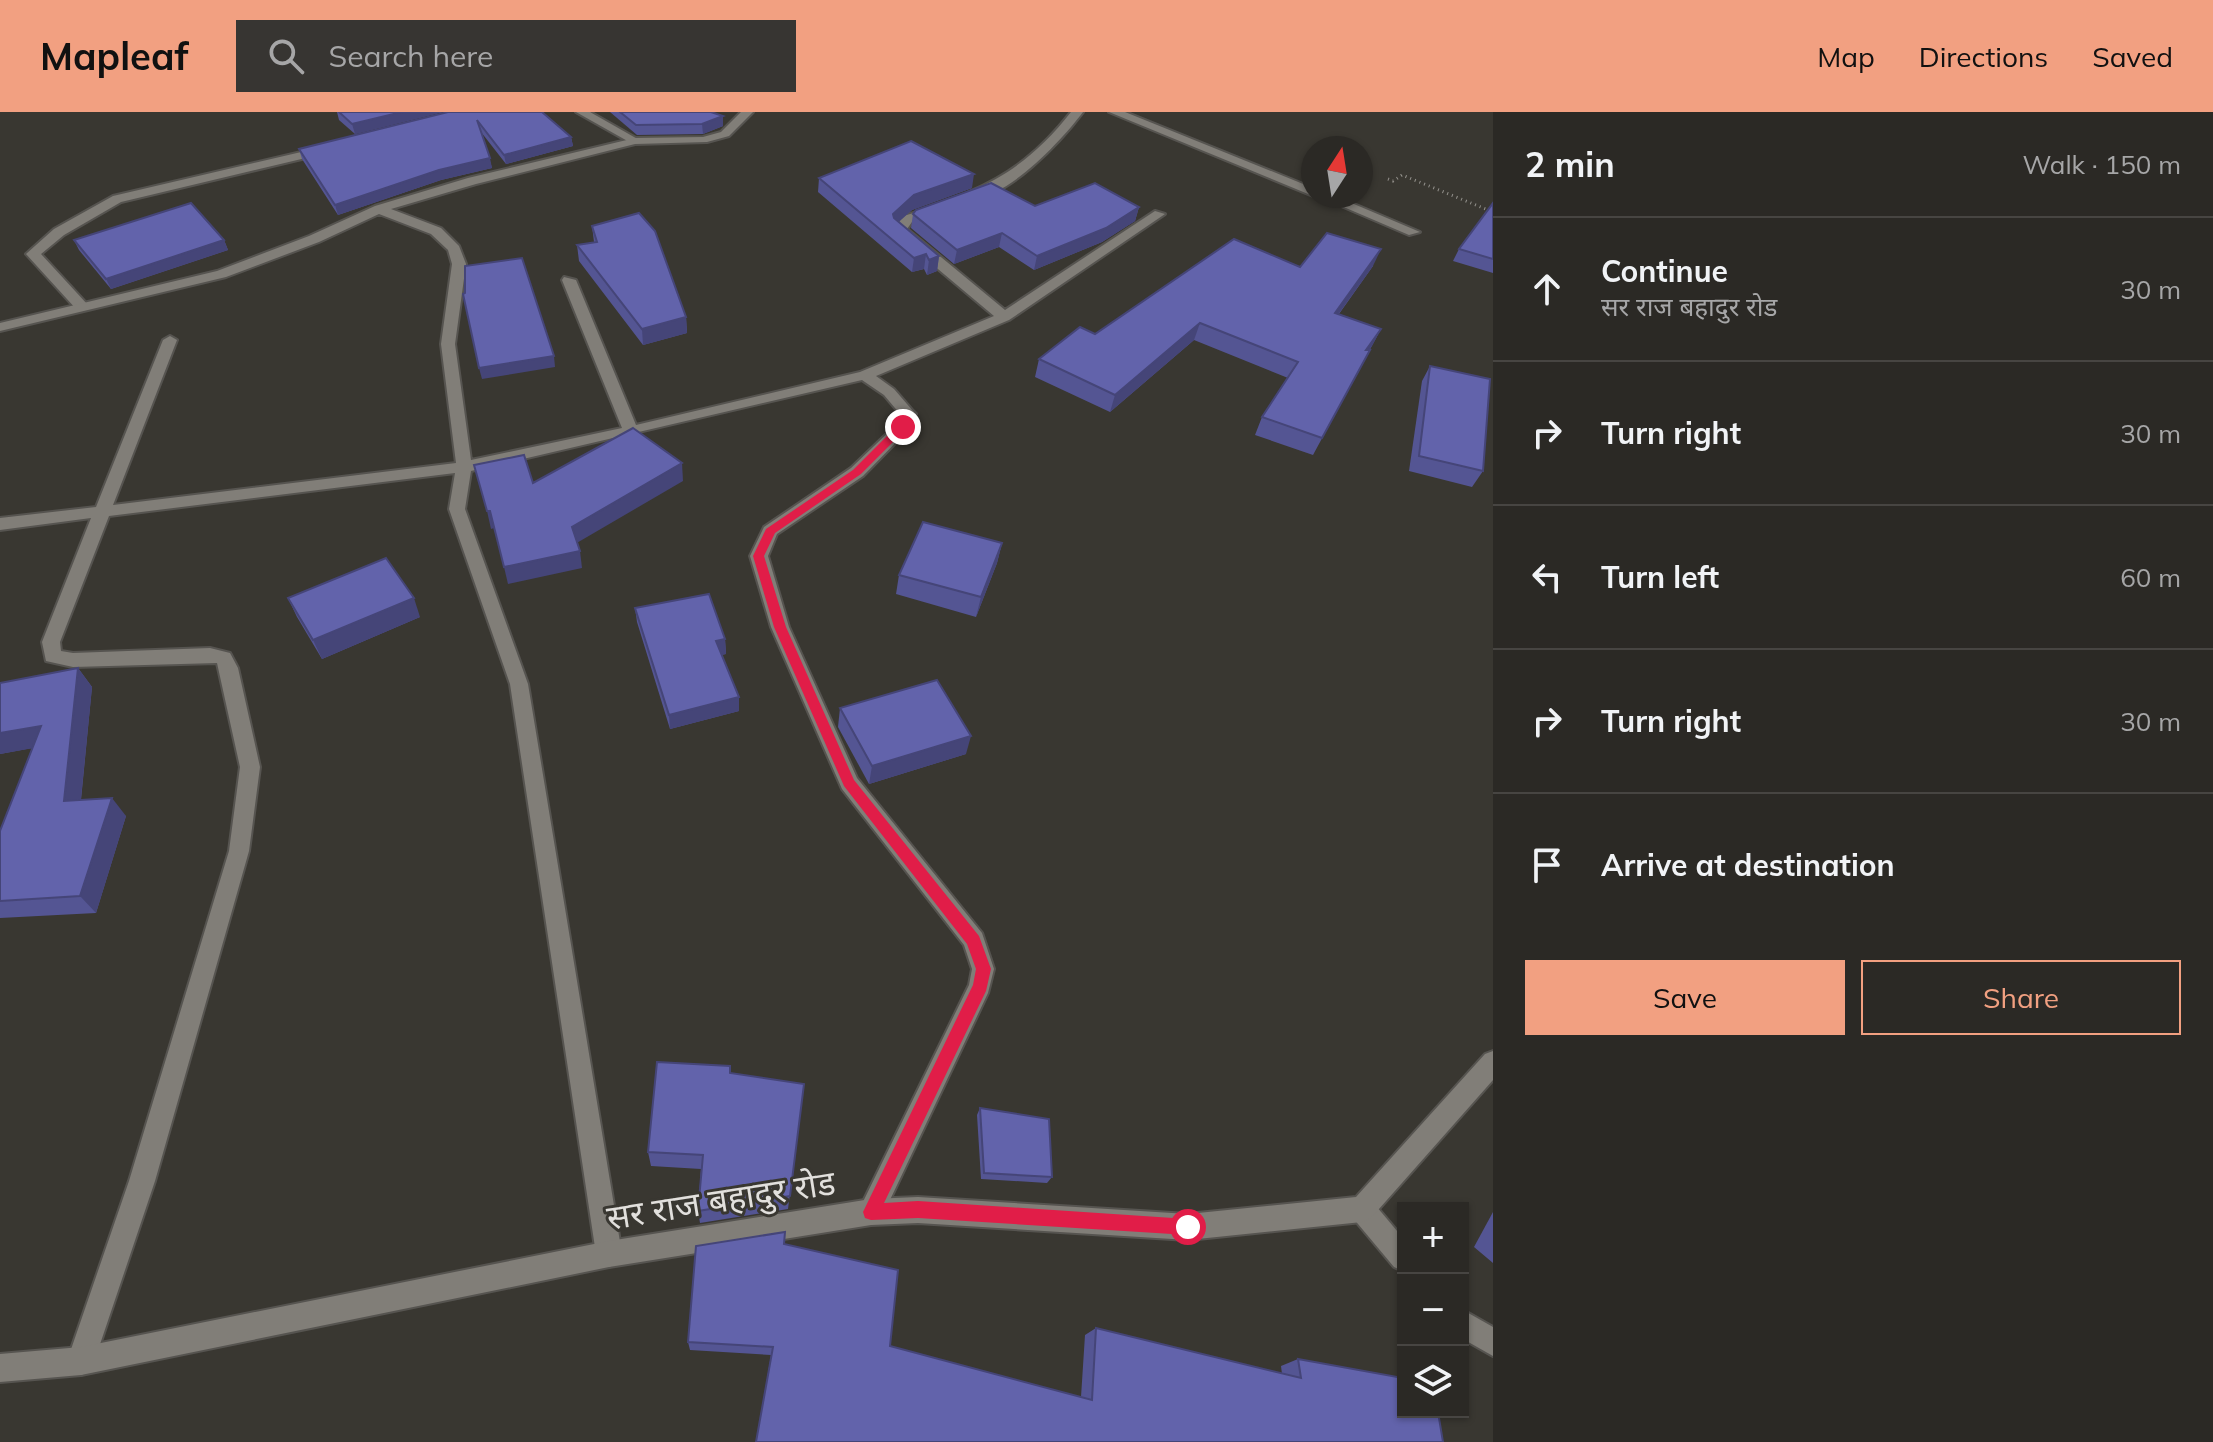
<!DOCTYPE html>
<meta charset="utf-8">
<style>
body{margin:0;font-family:Mulish,"Noto Sans Devanagari",sans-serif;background:#373532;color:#f1f3f6}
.controls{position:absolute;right:24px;bottom:24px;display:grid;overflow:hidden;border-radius:0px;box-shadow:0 2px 6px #0004}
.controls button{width:72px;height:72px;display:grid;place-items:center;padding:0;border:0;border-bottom:2px solid #474542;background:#2b2925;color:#f1f3f6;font:40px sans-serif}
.compass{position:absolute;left:1301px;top:24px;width:72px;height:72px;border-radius:50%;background:#2b2925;box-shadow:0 2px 6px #0004;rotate:12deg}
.stop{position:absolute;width:24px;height:24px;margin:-18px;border:6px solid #e11d48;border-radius:50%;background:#fff}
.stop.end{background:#e11d48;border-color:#fff;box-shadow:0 2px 8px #0008}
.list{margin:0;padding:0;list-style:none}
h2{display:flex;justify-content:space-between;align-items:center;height:104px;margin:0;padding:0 32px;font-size:34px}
h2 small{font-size:26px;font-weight:400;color:#a6a6a7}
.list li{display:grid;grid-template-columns:52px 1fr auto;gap:24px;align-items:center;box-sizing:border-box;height:144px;padding:0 32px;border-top:2px solid #474542}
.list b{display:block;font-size:30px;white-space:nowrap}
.list p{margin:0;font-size:26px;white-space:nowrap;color:#a6a6a7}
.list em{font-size:26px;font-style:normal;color:#a6a6a7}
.actions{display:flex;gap:16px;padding:24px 32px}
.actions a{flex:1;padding:18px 0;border:2px solid #f2a081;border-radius:0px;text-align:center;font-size:28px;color:#f2a081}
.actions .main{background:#f2a081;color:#111}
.icon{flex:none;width:44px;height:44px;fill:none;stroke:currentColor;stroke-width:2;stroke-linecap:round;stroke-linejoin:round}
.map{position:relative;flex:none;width:1493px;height:1330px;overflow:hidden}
header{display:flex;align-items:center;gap:48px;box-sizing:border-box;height:112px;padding:0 40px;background:#f2a081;color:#111}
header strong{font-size:38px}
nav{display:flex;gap:44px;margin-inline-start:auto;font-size:28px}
.search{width:560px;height:72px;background:#373532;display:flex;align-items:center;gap:20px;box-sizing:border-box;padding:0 28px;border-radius:0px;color:#a6a6a7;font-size:30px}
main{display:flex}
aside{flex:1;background:#2b2925}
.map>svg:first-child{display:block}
</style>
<header>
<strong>Mapleaf</strong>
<div class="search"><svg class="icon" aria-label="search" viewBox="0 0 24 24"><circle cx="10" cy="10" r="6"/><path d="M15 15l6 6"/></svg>Search here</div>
<nav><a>Map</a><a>Directions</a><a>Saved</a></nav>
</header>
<main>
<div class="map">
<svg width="1493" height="1330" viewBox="0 0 1493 1330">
<rect width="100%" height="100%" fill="#393731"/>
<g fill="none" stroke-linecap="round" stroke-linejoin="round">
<!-- service casing -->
<g stroke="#565450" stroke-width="4">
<g id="service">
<polygon points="576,0 590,0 641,29 631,31"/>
<polygon points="327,34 331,36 331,40 121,90 64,123 41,142 87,192 87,198 77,198 26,142 54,117 113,84"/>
</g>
</g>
<!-- minor casing -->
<g stroke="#565450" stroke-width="4">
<g id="minor">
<polygon points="741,0 753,0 729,24 707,30 635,32 476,72 391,97 441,116 459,134 466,152 455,232 471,348 622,316 562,168 564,165 576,168 636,313 860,260 994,204 895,121 894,118 903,104 939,94 939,100 912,110 907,117 1005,198 1155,99 1165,102 1009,208 876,264 894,277 913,299 916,302 908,318 863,364 777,422 768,444 789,515 857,666 982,821 994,857 988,881 880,1109 871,1113 862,1109 858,1100 969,873 972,857 964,833 842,677 771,515 750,444 764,415 851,356 896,313 900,302 884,283 862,268 471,359 465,397 528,572 622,1142 618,1151 609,1155 600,1151 596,1142 510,572 449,397 455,361 109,404 60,530 61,539 73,541 210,536 230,541 238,556 260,655 249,739 155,1069 91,1259 81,1263 71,1259 67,1249 129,1069 229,739 240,655 217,551 73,555 46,549 42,530 91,406 0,418 0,406 96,395 163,228 170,224 177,228 113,393 456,351 441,232 452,152 448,138 431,122 379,102 319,130 226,165 0,219 0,211 217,159 309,124 375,94 468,66 635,26 703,25 721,20"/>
<path d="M1071 0H1083C1062 28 1006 89 969 86V80C1012 62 1042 37 1071 0Z"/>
<polygon points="1109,0 1125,0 1313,76 1313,84"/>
<polygon points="1318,84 1335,84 1420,120 1409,123"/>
<polygon points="1362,1084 1371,1088 1403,1126 1403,1159 1394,1155 1353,1106 1349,1097 1353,1088"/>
<polygon points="1463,1198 1493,1215 1493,1244 1463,1227"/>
</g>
</g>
<!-- tertiary casing -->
<g stroke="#565450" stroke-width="4">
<polygon id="tertiary" points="1493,939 1493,968 1371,1106 1362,1110 1188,1128 918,1111 871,1113 609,1155 81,1263 0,1270 0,1242 81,1235 609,1129 871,1087 918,1085 1188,1102 1356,1085 1485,942"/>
</g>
<!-- path -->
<polyline stroke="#94928d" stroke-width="3" stroke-dasharray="1 4" stroke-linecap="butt" points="1388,67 1393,69 1402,63 1493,100"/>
<!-- service -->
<use href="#service" fill="#817e78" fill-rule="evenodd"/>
<!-- minor -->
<use href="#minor" fill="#817e78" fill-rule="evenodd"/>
<!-- tertiary -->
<use href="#tertiary" fill="#817e78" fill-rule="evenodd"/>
</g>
<!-- wall -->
<g fill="#545593">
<polygon points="337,0 443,0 355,22 339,8"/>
<polygon points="448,0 571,25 573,34 506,52 481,20 492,56 441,68 338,103 302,47 299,37"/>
<polygon points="610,0 711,0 723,14 703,22 637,23"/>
<polygon points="819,66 972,76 912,98 898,110 939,144 937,159 927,163 924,157 912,160 818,80"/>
<polygon points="1493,91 1493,161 1453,149 1459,137"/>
<polygon points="1035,94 1139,95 1135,109 1102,130 1034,158 999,135 954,152 911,116 913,102"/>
<polygon points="592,114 686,205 687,221 643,233 579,149 577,133 594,130"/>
<polygon points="74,128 224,128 228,138 111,177 79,138"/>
<polygon points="1373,154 1339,202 1381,217 1313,343 1255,323 1262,305 1288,266 1194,228 1110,300 1035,265 1039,247 1095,222 1300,155"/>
<polygon points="1430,254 1483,359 1472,375 1409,359 1422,269"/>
<polygon points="1002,431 997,451 976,505 896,482 899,463"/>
<polygon points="288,486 420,505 322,547 297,505"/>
<polygon points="635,496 725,527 726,542 721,543 739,585 739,599 670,617 637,510"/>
<polygon points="78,556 92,575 81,688 126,704 96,801 0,806 0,719 32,636 0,642 0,571"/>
<polygon points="840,596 966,642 869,672 838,615"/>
<polygon points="730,954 730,961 804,972 788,1097 700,1111 698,1099 701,1057 651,1054 648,1040"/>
<polygon points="980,996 1052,1065 1047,1071 981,1067 977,1003"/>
<polygon points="1493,1100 1493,1151 1474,1135"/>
<polygon points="784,1132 890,1234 1081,1285 1085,1223 1096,1216 1282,1262 1281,1254 1298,1247 1403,1266 756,1330 771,1243 690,1238 688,1230"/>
</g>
<!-- shaded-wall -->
<g fill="#454578">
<polygon points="402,0 443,0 355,22 352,12"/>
<polygon points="723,4 723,14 703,22 702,12"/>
<polygon points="571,25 573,34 506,52 504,43"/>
<polygon points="490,46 492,56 441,68 338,103 335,93 439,58"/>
<polygon points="974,62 972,76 912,98 892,116 893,102 914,83"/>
<polygon points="1139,95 1135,109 1102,130 1034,158 1037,144"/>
<polygon points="1002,121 999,135 954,152 957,138"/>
<polygon points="224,128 228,138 111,177 106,167"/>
<polygon points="1381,137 1373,154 1327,218 1335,201"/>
<polygon points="926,142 924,157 912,160 914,146"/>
<polygon points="939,144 937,159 927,163 929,148"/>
<polygon points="686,205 687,221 643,233 642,217"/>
<polygon points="1200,211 1194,228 1110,300 1115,283"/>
<polygon points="1381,217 1372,234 1357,255 1366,238"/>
<polygon points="554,244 555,255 482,267 479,256"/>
<polygon points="682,351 683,369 575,432 572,415"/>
<polygon points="487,399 490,399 494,416 491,417"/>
<polygon points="1002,431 997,451 976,505 981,485"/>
<polygon points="580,439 582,456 508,472 504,455"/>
<polygon points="414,486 420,505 322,547 313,528"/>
<polygon points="725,527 726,542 716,544 716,529"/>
<polygon points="78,556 92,575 79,706 64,689"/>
<polygon points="739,585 739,599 670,617 669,603"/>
<polygon points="41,614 56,632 0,642 0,621"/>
<polygon points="971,624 966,642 869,672 872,654"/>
<polygon points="112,686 126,704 96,801 80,784"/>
</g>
<!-- building -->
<g fill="#6263ab" stroke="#454578" stroke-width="2">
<polygon points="339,0 402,0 352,12"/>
<polygon points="448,0 542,0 571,25 504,43 477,8 490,46 439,58 335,93 299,37"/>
<polygon points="620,0 711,0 723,4 702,12 636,13"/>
<polygon points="911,29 974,62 914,83 893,102 894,106 939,144 929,148 926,142 914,146 819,66"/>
<polygon points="991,71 1035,94 1095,71 1139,95 1106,116 1037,144 1002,121 957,138 913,102 916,98"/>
<polygon points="191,91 224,128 106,167 74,128"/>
<polygon points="1493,91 1493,147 1459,137"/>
<polygon points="639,101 655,119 686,205 642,217 577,133 597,130 592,114"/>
<polygon points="1327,121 1381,137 1335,201 1381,217 1366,238 1370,238 1322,326 1262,305 1298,250 1200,211 1115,283 1039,247 1080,215 1095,222 1234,127 1300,155"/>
<polygon points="522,146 554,244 479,256 463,182 465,181 465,154"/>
<polygon points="1430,254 1490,267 1483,359 1419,344"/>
<polygon points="633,316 682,351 572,415 580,439 504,455 490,399 487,399 474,353 524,343 533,371"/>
<polygon points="923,410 1002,431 981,485 899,463"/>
<polygon points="386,446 414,486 313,528 288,486"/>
<polygon points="709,482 725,527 716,529 739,585 669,603 635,496"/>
<polygon points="78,556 64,689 112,686 80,784 0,789 0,719 41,614 0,621 0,571"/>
<polygon points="937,568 971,624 872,654 840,596"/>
<polygon points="657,950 730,954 730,961 804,972 790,1084 698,1099 703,1043 648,1040"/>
<polygon points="980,996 1049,1007 1052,1065 984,1061"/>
<polygon points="785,1120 784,1132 898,1158 890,1234 1092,1288 1096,1216 1301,1266 1298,1247 1403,1266 1403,1300 1438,1300 1443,1330 756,1330 773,1235 688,1230 696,1134"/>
</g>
<!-- route -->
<polygon fill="#e11d48" points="899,312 908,315 861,362 775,421 764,444 786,515 854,668 979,824 991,857 986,879 884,1091 918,1089 1188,1107 1194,1109 1197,1115 1194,1121 1188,1123 918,1106 871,1108 865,1106 863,1100 973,873 976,857 967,832 844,674 774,515 753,444 766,417 853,358"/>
<g text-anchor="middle" stroke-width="6" stroke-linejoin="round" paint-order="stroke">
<!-- near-street labels -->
<g font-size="34" fill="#e2e0dd" stroke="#393731">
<text transform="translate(721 1088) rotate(-9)" y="12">सर राज बहादुर रोड</text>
</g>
</g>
</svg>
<div class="controls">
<button>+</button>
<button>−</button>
<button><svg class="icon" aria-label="layers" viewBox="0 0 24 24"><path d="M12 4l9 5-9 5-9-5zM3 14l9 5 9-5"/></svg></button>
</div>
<svg class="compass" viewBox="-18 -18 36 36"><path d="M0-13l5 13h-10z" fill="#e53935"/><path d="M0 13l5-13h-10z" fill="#a6a6a7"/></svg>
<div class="stop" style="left:1188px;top:1115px"></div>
<div class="stop end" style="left:903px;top:315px"></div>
</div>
<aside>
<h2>2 min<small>Walk · 150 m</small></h2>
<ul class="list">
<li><svg class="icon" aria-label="ahead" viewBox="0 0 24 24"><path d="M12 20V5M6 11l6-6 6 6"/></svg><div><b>Continue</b><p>सर राज बहादुर रोड</p></div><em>30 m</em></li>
<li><svg class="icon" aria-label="right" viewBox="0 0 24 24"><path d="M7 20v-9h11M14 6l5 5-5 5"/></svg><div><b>Turn right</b></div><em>30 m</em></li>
<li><svg class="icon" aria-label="left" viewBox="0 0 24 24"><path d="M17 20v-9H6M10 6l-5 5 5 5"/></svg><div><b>Turn left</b></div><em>60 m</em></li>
<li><svg class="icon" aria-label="right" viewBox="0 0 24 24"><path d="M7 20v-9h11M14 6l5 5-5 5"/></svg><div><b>Turn right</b></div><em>30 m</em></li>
<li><svg class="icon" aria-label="arrive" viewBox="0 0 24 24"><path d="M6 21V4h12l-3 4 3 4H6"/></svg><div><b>Arrive at destination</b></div></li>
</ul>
<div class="actions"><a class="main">Save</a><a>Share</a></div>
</aside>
</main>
